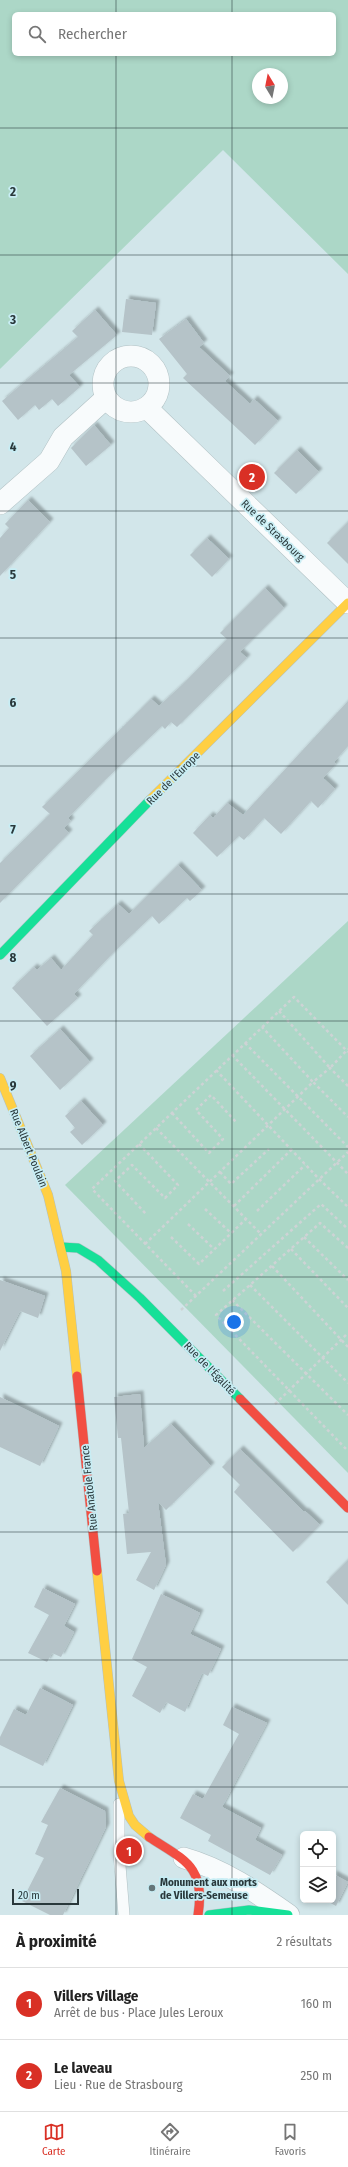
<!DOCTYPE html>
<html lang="fr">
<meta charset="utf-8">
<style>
body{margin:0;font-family:"Fira Sans Condensed",sans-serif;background:#f6f6f6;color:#222}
.controls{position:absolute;right:12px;bottom:12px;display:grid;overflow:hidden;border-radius:6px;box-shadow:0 2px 6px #0003}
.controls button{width:36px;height:36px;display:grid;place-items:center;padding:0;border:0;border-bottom:1px solid #e0e0e0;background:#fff;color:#222;font:20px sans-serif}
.compass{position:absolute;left:252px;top:68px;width:36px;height:36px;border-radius:50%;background:#fff;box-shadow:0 2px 6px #0003;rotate:350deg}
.scale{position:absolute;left:12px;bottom:10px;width:67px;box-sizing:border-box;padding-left:4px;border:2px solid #29383b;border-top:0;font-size:11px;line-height:14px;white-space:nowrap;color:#29383b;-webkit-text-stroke:3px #c8edf4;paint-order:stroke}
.you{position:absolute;left:234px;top:1322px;width:14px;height:14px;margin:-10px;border:3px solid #fff;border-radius:50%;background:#1a73e8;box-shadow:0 0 0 6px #1a73e833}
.badge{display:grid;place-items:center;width:26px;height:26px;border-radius:50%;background:#d93025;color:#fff;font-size:13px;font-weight:700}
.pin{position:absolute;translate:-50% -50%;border:2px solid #fff;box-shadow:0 1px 4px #0006}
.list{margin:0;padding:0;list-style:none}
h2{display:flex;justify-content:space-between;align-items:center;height:52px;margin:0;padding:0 16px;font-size:17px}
h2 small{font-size:13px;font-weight:400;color:#767676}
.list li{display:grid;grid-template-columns:26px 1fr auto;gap:12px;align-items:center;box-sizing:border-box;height:72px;padding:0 16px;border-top:1px solid #e0e0e0}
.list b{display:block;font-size:15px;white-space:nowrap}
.list p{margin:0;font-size:13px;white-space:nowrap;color:#767676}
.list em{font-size:13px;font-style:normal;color:#767676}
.icon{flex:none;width:22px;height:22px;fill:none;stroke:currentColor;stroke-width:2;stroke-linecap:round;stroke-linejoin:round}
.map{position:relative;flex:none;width:348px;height:1915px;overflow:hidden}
.search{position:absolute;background:#fff;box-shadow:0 2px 6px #0003;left:12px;right:12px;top:12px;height:44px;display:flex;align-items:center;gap:10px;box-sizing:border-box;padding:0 14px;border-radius:6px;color:#767676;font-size:15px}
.sheet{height:196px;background:#fff}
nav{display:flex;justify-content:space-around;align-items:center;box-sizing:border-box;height:56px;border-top:1px solid #e0e0e0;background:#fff;font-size:11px;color:#767676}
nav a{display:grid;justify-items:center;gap:2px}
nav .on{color:#d93025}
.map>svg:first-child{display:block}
</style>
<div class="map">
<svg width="348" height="1915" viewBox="0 0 348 1915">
<defs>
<filter id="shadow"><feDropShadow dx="3.5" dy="-3.5" stdDeviation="1" flood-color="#0004"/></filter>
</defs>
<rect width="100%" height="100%" fill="#d2e6ea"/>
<!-- green -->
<g fill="#acd7c7" fill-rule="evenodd">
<path d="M0 0H348V274L223 150 0 369ZM14 14H334V54H14ZM258 74H282V98H258Z"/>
<polygon points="348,921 348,1473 65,1185"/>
</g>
<!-- building -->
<g fill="#b5c3c8" filter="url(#shadow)">
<polygon points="126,299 156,303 152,335 122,332"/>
<polygon points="95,310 117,335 69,375 80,387 58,406 52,399 39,410 35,405 18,420 2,401 78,337 72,331"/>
<polygon points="186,319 204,343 199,347 230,376 225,381 250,404 254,399 278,421 255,445 183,378 187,374 159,339"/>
<polygon points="94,425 111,445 86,466 71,448"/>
<polygon points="297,450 319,472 296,494 274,473"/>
<polygon points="28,500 50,522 0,576 0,538 9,528 5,524"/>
<polygon points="348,522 348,564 327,543"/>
<polygon points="207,538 229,559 212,577 190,555"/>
<polygon points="265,588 284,608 240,652 247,658 177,727 171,722 165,729 162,726 103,782 68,818 71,821 64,828 69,833 0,903 0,863 50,814 42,807 151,699 159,706 182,685 227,639 220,633"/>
<polygon points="348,701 348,746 334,762 336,764 323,778 335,789 318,808 311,801 281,834 264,818 244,840 239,836 217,857 193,833 210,815 213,818 227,803 243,815"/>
<polygon points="178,865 202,890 190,901 187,898 159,924 152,916 113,953 74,994 78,998 47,1026 12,988 34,967 37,970 51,958 61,970 93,935 89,931 118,904 129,914"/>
<polygon points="60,1029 90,1062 60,1090 30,1056"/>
<polygon points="81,1101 103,1125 82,1145 70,1132 75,1128 65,1116"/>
<polygon points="0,1280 45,1296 38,1318 20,1311 0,1351"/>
<polygon points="140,1394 144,1448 171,1424 211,1466 166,1510 158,1502 166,1565 154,1590 136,1580 151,1552 127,1554 123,1514 129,1513 121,1438 118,1438 114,1397"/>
<polygon points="0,1397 59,1426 40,1466 0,1447"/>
<polygon points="240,1449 304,1512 305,1511 320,1525 293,1552 234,1492 240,1485 222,1467"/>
<polygon points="348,1560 348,1605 326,1582"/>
<polygon points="43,1588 75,1604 64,1626 74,1632 61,1657 52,1653 47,1662 28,1653 49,1615 34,1607"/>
<polygon points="161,1594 200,1613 190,1634 221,1649 208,1676 202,1673 185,1712 166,1702 160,1713 132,1696 147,1667 132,1659"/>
<polygon points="40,1688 73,1705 43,1766 0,1745 0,1737 14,1709 26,1715"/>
<polygon points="232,1707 267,1723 222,1807 261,1828 255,1840 282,1855 270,1875 208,1841 211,1835 180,1818 193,1794 203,1799 239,1734 223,1725"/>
<polygon points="60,1788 105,1811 106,1827 63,1915 50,1915 22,1901 44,1858 35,1854 48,1825 41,1822"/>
<polygon points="333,1874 348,1882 336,1906 325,1900 333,1900"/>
</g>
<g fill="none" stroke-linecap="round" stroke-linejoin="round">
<!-- lane casing -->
<g stroke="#b1c1c4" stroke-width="12">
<polyline id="lane" points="119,1804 119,1853 124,1915"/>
</g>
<!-- street casing -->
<g stroke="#b1c1c4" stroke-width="22">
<g id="street">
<circle cx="131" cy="384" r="28"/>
<polyline points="147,408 348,603"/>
<polyline points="0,504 49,461 63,437 106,398"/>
<path d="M184 1858C223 1869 256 1892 289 1915"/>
</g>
</g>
<!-- fast casing -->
<g stroke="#b1c1c4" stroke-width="10">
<g id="fast">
<polyline points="0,955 150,800"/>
<polyline points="61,1247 78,1248 98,1260 140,1298 240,1399"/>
<polyline points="209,1915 249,1910 288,1915"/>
</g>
</g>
<!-- slow casing -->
<g stroke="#b1c1c4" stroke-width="10">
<g id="slow">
<polyline points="150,800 348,603"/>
<polyline points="0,1078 48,1195 66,1271 77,1376"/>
<polyline points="97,1571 119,1781 129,1816 135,1825 149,1837"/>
</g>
</g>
<!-- jam casing -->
<g stroke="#b1c1c4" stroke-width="10">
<g id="jam">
<polyline points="77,1376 97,1571"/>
<polyline points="240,1399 348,1508"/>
<path d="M149 1837C184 1860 206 1866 198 1915"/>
</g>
</g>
<!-- path -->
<g stroke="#ced3d5" stroke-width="2.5" stroke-dasharray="3 3" stroke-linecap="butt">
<polyline points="279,1011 330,1068 348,1049"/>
<polyline points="245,1043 348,1147"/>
<polyline points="232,1055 348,1174"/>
<polyline points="216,1070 319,1179 348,1207"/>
<polyline points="348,1086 330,1068 313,1082 348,1117"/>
<polyline points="172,1113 209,1153 223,1139 196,1110 211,1095 237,1123"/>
<polyline points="156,1128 261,1234"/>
<polyline points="139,1144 178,1185 165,1198 132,1165 115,1181 147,1215"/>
<polyline points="220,1172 231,1184 269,1149"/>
<polyline points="234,1206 291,1150"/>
<polyline points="205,1209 231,1233"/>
<polyline points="257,1211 305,1165"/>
<polyline points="188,1224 214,1249"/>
<polyline points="171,1237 199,1264 246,1219"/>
<polyline points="304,1237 348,1280"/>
<polyline points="145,1244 313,1082 262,1027"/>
<polyline points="348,1248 320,1223 216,1315 348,1451"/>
<polyline points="291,1249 348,1308"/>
<polyline points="272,1266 348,1347"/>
<polyline points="250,1285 348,1383"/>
<polyline points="223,1291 321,1204 348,1229"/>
<polyline points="196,1296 92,1189 294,997 348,1052"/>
<polyline points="232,1300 348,1415"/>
<polyline points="181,1310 348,1152"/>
<polyline points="275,1404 348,1333"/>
</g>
<!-- lane -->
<use href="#lane" stroke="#f8fbfc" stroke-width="11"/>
<!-- street -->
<use href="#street" stroke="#f8fbfc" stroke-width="21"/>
<!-- fast -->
<use href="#fast" stroke="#16e098" stroke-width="9"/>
<!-- slow -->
<use href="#slow" stroke="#ffcf43" stroke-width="9"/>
<!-- jam -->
<use href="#jam" stroke="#f24e42" stroke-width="9"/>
</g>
<!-- grid -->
<path fill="none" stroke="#29383b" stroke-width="1" stroke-opacity="0.55" d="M116 0V14M232 0V14M116 54V1915M232 54V1915M0 128H348M0 255H348M0 383H348M0 511H348M0 638H348M0 766H348M0 894H348M0 1021H348M0 1149H348M0 1277H348M0 1404H348M0 1532H348M0 1660H348M0 1787H348"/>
<!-- markers -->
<circle fill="#647578" stroke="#c8edf4" stroke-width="1.5" cx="152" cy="1888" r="4"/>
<g text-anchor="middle" stroke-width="3.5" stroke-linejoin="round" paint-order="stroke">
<!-- street labels -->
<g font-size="11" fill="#29383b" stroke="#c8edf4">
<text transform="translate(273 530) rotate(44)" y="4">Rue de Strasbourg</text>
<text transform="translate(173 778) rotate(-45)" y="4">Rue de l'Europe</text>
<text transform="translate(29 1148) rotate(68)" y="4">Rue Albert Poulain</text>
<text transform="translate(210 1368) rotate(46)" y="4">Rue de l'Égalité</text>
<text transform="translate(89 1488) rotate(-96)" y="4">Rue Anatole France</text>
</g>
<!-- poi labels -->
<g font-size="11" font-weight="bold" fill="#29383b" stroke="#c8edf4" text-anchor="start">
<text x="160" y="1886">Monument aux morts<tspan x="160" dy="13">de Villers-Semeuse</tspan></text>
</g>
</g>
<g font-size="13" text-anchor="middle" font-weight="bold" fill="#29383b" stroke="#c8edf4" stroke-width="3.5" stroke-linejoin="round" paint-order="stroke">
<text x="13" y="196">2</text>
<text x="13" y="324">3</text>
<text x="13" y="451">4</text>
<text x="13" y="579">5</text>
<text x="13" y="707">6</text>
<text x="13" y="834">7</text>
<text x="13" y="962">8</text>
<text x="13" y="1090">9</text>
</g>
</svg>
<div class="controls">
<button><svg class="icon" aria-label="locate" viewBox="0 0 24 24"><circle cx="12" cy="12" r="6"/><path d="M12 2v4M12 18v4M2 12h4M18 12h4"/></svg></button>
<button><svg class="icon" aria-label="layers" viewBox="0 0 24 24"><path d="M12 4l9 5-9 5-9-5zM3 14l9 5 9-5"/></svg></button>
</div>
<svg class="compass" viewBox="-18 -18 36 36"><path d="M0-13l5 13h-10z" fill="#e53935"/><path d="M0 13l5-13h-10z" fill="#767676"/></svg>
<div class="scale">20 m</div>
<div class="you"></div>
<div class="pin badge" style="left:129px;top:1851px">1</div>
<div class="pin badge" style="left:252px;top:477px">2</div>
<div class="search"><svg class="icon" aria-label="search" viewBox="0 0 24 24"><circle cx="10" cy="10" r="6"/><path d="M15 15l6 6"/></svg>Rechercher</div>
</div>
<section class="sheet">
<h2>À proximité<small>2 résultats</small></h2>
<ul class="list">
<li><span class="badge">1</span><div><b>Villers Village</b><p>Arrêt de bus · Place Jules Leroux</p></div><em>160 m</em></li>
<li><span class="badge">2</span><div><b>Le laveau</b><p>Lieu · Rue de Strasbourg</p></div><em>250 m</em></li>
</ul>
</section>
<nav>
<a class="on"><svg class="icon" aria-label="map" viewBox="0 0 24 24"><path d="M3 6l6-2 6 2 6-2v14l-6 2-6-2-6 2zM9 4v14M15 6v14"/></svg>Carte</a>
<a><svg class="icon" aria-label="directions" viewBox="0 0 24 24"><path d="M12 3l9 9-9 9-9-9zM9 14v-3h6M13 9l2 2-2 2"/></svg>Itinéraire</a>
<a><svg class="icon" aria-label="saved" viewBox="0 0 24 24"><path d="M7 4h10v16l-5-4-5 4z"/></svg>Favoris</a>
</nav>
